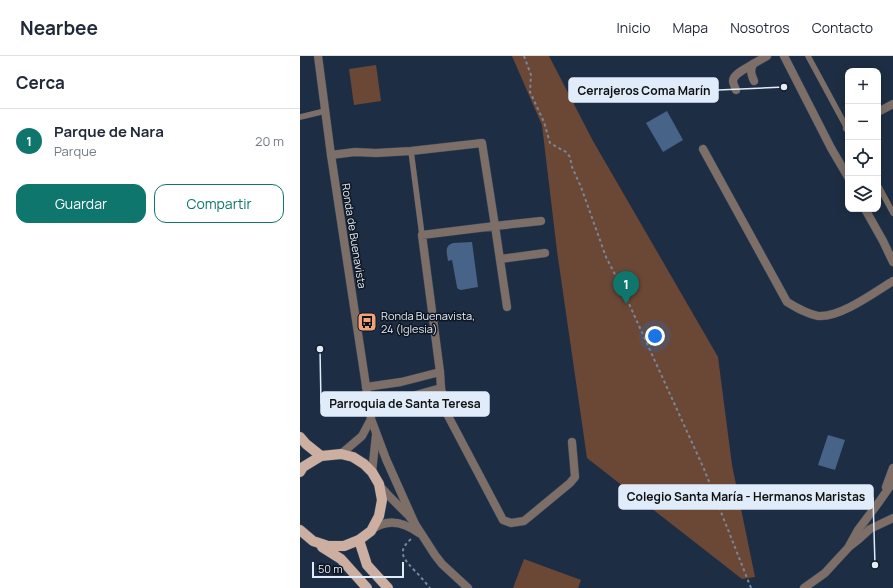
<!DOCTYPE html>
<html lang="es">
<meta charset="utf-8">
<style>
body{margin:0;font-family:Manrope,sans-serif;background:#f2f2f3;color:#1f2937}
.controls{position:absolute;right:12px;top:12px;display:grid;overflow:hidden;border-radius:8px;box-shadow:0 2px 10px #0003}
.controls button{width:36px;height:36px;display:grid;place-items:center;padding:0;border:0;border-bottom:1px solid #e0e1e3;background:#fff;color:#1f2937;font:20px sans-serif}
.scale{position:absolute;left:12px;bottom:10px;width:92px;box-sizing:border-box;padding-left:4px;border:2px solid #e1ecfa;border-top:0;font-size:11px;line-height:14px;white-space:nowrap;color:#e1ecfa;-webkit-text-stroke:3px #0f1620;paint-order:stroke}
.you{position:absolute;left:355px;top:280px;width:14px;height:14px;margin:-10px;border:3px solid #fff;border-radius:50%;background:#1a73e8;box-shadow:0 0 0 6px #1a73e833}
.badge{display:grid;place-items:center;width:26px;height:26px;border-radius:50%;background:#0f766e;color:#fff;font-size:13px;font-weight:700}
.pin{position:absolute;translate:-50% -33px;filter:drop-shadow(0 1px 2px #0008)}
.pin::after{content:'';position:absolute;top:21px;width:14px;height:12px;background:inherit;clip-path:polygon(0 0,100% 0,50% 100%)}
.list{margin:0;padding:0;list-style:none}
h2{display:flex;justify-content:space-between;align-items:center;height:52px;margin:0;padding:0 16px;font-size:17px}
h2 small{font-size:13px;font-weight:400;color:#747a83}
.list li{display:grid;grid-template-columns:26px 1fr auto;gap:12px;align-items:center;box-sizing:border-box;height:64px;padding:0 16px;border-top:1px solid #e0e1e3}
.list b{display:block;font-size:15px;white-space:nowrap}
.list p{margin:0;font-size:13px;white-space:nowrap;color:#747a83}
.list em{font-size:13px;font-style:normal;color:#747a83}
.actions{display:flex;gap:8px;padding:12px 16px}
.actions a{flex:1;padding:9px 0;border:1px solid #0f766e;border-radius:12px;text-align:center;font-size:14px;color:#0f766e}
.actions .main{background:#0f766e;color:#fff}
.icon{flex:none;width:22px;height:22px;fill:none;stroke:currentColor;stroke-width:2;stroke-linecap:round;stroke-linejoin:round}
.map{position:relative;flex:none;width:593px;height:532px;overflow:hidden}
header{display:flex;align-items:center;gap:24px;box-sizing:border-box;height:56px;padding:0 20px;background:#fff;border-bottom:1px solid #e0e1e3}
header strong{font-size:19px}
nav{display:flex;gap:22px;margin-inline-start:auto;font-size:14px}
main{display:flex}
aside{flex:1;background:#fff}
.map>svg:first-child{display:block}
</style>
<header>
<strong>Nearbee</strong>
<nav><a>Inicio</a><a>Mapa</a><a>Nosotros</a><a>Contacto</a></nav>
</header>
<main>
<aside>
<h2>Cerca<small></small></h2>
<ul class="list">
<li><span class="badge">1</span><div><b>Parque de Nara</b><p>Parque</p></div><em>20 m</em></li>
</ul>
<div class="actions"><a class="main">Guardar</a><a>Compartir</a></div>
</aside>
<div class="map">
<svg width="593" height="532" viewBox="0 0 593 532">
<rect width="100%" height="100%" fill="#1d2e44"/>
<!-- green -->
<g fill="#6b4835">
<polygon points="212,0 249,0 293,85 418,301 432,409 455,521 442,523 287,402 257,195 242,69"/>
<polygon points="76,9 81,45 54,49 49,13"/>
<polygon points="224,503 281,524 278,532 213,532"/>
</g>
<!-- water -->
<g fill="#476387">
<polygon points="367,55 383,84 363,96 346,67"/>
<path d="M172 186 178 231 161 234 158 233 157 231 152 204 148 205C147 197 144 190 153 187Z"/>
<polygon points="528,379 545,384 535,414 518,409"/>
</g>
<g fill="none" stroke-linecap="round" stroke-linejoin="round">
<!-- lane casing -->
<g stroke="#38495d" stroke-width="6">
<g id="lane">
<polyline points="508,0 548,74"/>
<polyline points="0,61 25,55"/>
<polyline points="111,95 122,179"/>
<polyline points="578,129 593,157"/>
</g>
</g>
<!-- street casing -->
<g stroke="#38495d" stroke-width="9">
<g id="street">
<polyline points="18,0 31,99 71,363 86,403 115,468"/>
<polyline points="484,0 531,92 548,121"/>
<path d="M454 25C451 18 450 15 453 8L467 0"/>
<path d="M436 34C435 31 433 28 433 25 433 18 447 12 453 8"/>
<polyline points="578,56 593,48"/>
<polyline points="547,72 548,72"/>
<path d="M403 93 487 246C497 252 507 258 518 260 540 262 575 236 593 225"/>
<polyline points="31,99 55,96 76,97 111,95 182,87 195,170 241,165"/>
<polyline points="565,153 583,185 593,206"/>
<polyline points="200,203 245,197"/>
<polyline points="207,251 195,170 122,179 140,316 141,332 146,356 203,464 211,467 224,465 270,427 275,421 272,386"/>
<polyline points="66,331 101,326 140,316"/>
<polyline points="69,351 105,342 141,332"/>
<polyline points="41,398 62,380 71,363"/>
<polyline points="72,416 76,379"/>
<polyline points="79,429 89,440 109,460 115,468 135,499 142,508 168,532"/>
<polyline points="586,431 593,412"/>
<path d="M71 474C87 462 104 466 119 477"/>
<polyline points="550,490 559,483 570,473 593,462"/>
<polyline points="504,532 525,517 535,506 548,492 558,474 579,446 593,426"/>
</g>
</g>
<!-- primary casing -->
<g stroke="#38495d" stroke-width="11">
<g id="primary">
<polyline points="0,381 6,388 21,400"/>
<polyline points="0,416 3,411 21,400 41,398 53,401 64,408 72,416 79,428 82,444 79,460 71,475 59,484 44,490 28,490 13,485 0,474"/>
<polyline points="59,484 67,509 88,532"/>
<polyline points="22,491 41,503 67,532"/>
</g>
</g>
<!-- path -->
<g stroke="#788699" stroke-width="2" stroke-dasharray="3 3" stroke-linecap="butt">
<polyline points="224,0 231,19 230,36 244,66 250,87 266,96 270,101 272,111 281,131 306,201 320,228 404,413 451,532"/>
<path d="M111 483C96 496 104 503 115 515 120 520 125 526 130 532"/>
</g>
<!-- lane -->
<use href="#lane" stroke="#7d6f68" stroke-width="5.5"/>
<!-- street -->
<use href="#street" stroke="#7d6f68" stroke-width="8"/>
<!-- primary -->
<use href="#primary" stroke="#ccafa1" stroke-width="10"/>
</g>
<!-- icons -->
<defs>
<g id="bus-square" transform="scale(1)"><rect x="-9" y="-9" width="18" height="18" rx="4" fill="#f0a27a" stroke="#0f1620"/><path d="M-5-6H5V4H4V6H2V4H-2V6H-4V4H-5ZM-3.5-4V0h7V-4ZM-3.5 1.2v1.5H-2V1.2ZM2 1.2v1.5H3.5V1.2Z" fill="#111"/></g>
</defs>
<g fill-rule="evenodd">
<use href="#bus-square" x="67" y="266"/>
</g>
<g text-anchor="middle" stroke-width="3" stroke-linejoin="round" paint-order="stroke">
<!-- street labels -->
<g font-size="11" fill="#e1ecfa" stroke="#0f1620">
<text transform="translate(54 180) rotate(81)" y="4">Ronda de Buenavista</text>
</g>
<!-- poi labels -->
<g font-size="11" fill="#e1ecfa" stroke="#0f1620" text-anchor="start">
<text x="81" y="264">Ronda Buenavista,<tspan x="81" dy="13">24 (Iglesia)</tspan></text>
</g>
</g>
<!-- callouts -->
<path fill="none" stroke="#e1ecfa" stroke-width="1.5" d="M484 31L418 34M20 293L21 348M575 509L573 441"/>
<g fill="#e1ecfa" stroke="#0f1620" stroke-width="1.5">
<circle cx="484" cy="31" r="4"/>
<circle cx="20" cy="293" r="4"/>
<circle cx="575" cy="509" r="4"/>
</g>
<g fill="#e1ecfa" stroke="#e1ecfa" stroke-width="1.5">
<rect x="269" y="22" width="149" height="24" rx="4"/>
<rect x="21" y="336" width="168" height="24" rx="4"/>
<rect x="319" y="429" width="254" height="24" rx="4"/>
</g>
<g font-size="12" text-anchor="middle" font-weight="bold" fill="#111">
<text x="344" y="39">Cerrajeros Coma Marín</text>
<text x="105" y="352">Parroquia de Santa Teresa</text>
<text x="446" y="445">Colegio Santa María - Hermanos Maristas</text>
</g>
</svg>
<div class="controls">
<button>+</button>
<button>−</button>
<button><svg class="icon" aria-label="locate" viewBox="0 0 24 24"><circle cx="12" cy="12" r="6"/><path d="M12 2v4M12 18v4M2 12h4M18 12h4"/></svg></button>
<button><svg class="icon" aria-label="layers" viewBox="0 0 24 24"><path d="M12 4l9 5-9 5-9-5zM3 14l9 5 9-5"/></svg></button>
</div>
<div class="scale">50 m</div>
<div class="you"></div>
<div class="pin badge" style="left:326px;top:248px">1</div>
</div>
</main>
